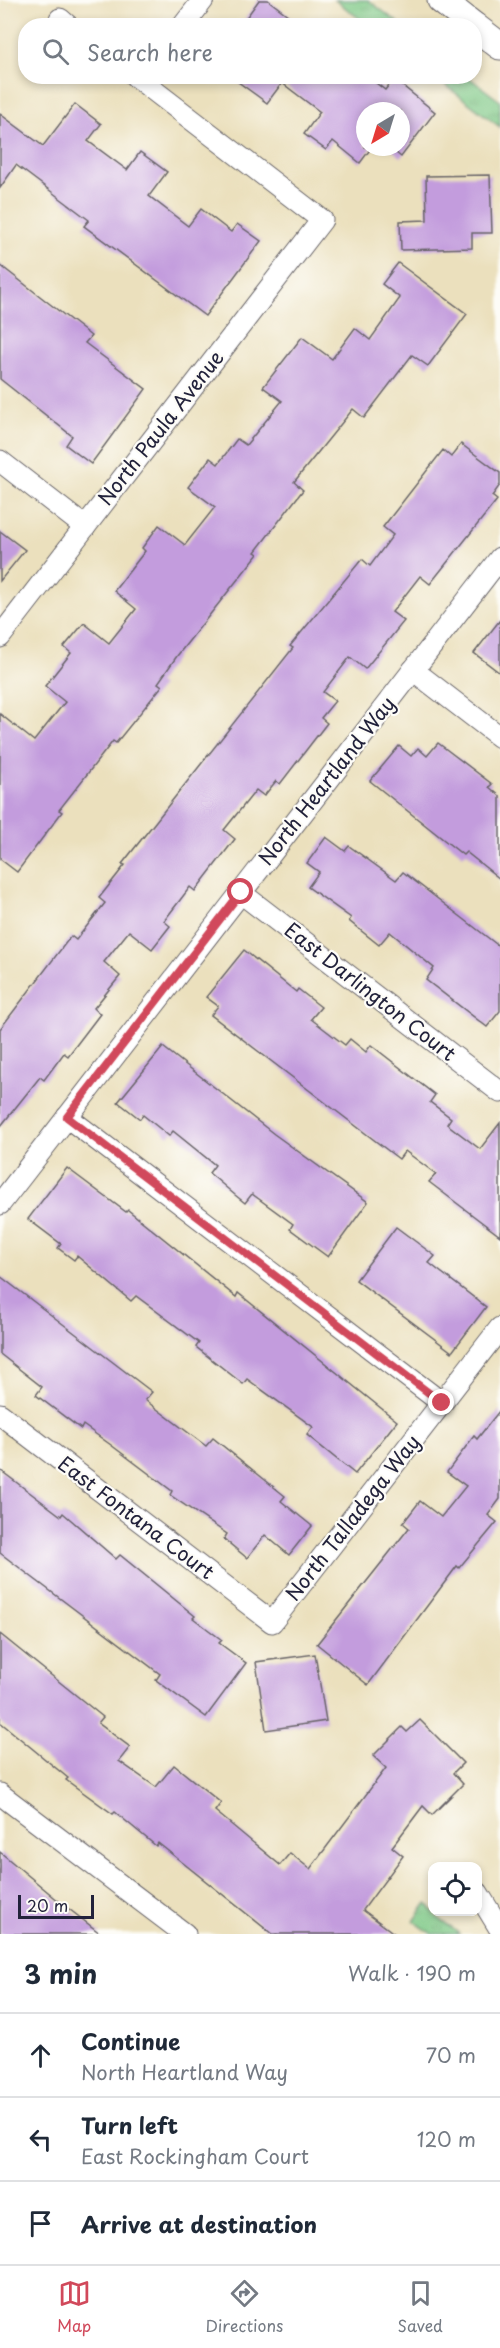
<!DOCTYPE html>
<meta charset="utf-8">
<style>
body{margin:0;font-family:"Playpen Sans",sans-serif;background:#f6f6f7;color:#1f2937}
.controls{position:absolute;right:18px;bottom:18px;display:grid;overflow:hidden;border-radius:12px;box-shadow:0 3px 9px #0003}
.controls button{width:54px;height:54px;display:grid;place-items:center;padding:0;border:0;border-bottom:2px solid #e0e1e3;background:#fff;color:#1f2937;font:30px sans-serif}
.compass{position:absolute;left:356px;top:102px;width:54px;height:54px;border-radius:50%;background:#fff;box-shadow:0 3px 9px #0003;rotate:218deg}
.scale{position:absolute;left:18px;bottom:15px;width:76px;box-sizing:border-box;padding-left:6px;border:3px solid #22223b;border-top:0;font-size:16px;line-height:21px;white-space:nowrap;color:#22223b;-webkit-text-stroke:4px #fdfcf7;paint-order:stroke}
.stop{position:absolute;width:18px;height:18px;margin:-14px;border:4px solid #d1495b;border-radius:50%;background:#fff}
.stop.end{background:#d1495b;border-color:#fff;box-shadow:0 2px 6px #0008}
.list{margin:0;padding:0;list-style:none}
h2{display:flex;justify-content:space-between;align-items:center;height:78px;margin:0;padding:0 24px;font-size:26px}
h2 small{font-size:20px;font-weight:400;color:#747a83}
.list li{display:grid;grid-template-columns:39px 1fr auto;gap:18px;align-items:center;box-sizing:border-box;height:84px;padding:0 24px;border-top:2px solid #e0e1e3}
.list b{display:block;font-size:22px;white-space:nowrap}
.list p{margin:0;font-size:20px;white-space:nowrap;color:#747a83}
.list em{font-size:20px;font-style:normal;color:#747a83}
.icon{flex:none;width:33px;height:33px;fill:none;stroke:currentColor;stroke-width:2;stroke-linecap:round;stroke-linejoin:round}
.map{position:relative;flex:none;width:500px;height:1934px;overflow:hidden}
.search{position:absolute;background:#fff;box-shadow:0 3px 9px #0003;left:18px;right:18px;top:18px;height:66px;display:flex;align-items:center;gap:15px;box-sizing:border-box;padding:0 21px;border-radius:24px;color:#747a83;font-size:22px}
.sheet{height:330px;background:#fff}
nav{display:flex;justify-content:space-around;align-items:center;box-sizing:border-box;height:84px;border-top:2px solid #e0e1e3;background:#fff;font-size:16px;color:#747a83}
nav a{display:grid;justify-items:center;gap:3px}
nav .on{color:#d1495b}
.map>svg:first-child{display:block}
</style>
<div class="map">
<svg width="500" height="1934" viewBox="0 0 500 1934">
<defs>
<pattern id="park-tufts" width="24" height="20" patternUnits="userSpaceOnUse" patternTransform="scale(1.5)"><rect width="24" height="20" fill="#7fc987"/><path d="M3 7l-1-3M5 7V3M7 7l1-3M15 17l-1-3M17 17v-4M19 17l1-3" fill="none" stroke="#6dac75"/></pattern>
</defs>
<rect width="100%" height="100%" fill="#fdfcf7"/>
<filter id="ink" filterUnits="userSpaceOnUse"><feTurbulence type="fractalNoise" baseFrequency=".0167" numOctaves="2"/><feDisplacementMap in="SourceGraphic" scale="12" xChannelSelector="R" yChannelSelector="G"/><feConvolveMatrix kernelMatrix="1 2 1 2 8 2 1 2 1" color-interpolation-filters="sRGB"/></filter>
<filter id="wash" filterUnits="userSpaceOnUse"><feTurbulence type="fractalNoise" baseFrequency=".008" numOctaves="4" result="noise"/><feDisplacementMap in="SourceGraphic" scale="24" xChannelSelector="R" yChannelSelector="G"/><feGaussianBlur stdDeviation="1.35" result="paint"/><feColorMatrix in="noise" values="0 0 0 0 0 0 0 0 0 0 0 0 0 0 0 0 0 1.4 0 .05"/><feComposite in="paint" operator="in"/></filter>
<g filter="url(#wash)">
<rect width="100%" height="100%" fill="#ebe0bd"/>
<!-- park -->
<g fill="url(#park-tufts)" stroke="#507661" stroke-width="1.5">
<polygon points="335,0 368,0 401,25 368,25"/>
<polygon points="435,77 468,77 500,101 500,127"/>
<polygon points="427,1903 437,1917 460,1934 432,1934 414,1921"/>
</g>
<g id="blocks">
<!-- building -->
<g fill="#c39cdd">
<polygon points="259,0 268,0 302,26 240,26"/>
<polygon points="230,76 367,76 385,90 394,79 435,112 401,157 389,147 401,147 401,111 365,111 365,147 372,147 360,163 333,141 326,150 304,134 320,112 282,83 267,103"/>
<polygon points="75,104 101,124 88,141 127,170 140,152 167,172 149,196 188,226 201,209 231,232 237,224 261,241 205,316 84,226 89,220 16,165 0,188 0,114 43,146"/>
<polygon points="490,175 492,233 472,233 472,248 401,250 400,221 427,220 426,176"/>
<polygon points="398,263 467,314 428,366 412,355 364,418 353,409 294,482 303,490 255,552 258,554 177,656 158,683 162,686 116,743 113,741 59,810 62,812 17,872 0,859 0,714 34,741 65,702 45,686 71,653 64,647 84,623 109,643 136,609 114,591 145,551 142,548 159,525 185,545 215,507 188,487 210,458 218,464 237,439 246,445 282,401 263,387 302,337 332,359 355,328 370,340 400,298 382,284"/>
<polygon points="0,265 91,336 85,343 146,389 91,464 66,445 72,436 0,379"/>
<polygon points="461,444 500,473 500,485 492,496 497,500 430,584 420,576 392,612 404,621 365,669 350,657 323,692 335,701 321,718 327,723 280,784 276,781 264,796 256,790 224,830 235,839 195,891 190,887 164,921 170,926 152,949 129,931 104,962 120,976 94,1008 100,1014 68,1056 64,1053 44,1080 40,1077 0,1127 0,1029 71,936 76,940 105,903 99,898 125,865 122,864 293,648 290,646 362,559 370,566 393,535 383,527 443,450 451,457"/>
<polygon points="0,531 25,550 0,581"/>
<polygon points="500,620 500,673 474,653"/>
<polygon points="438,743 492,784 489,787 500,796 500,879 466,852 463,855 370,781 399,746 411,756 418,748 427,756"/>
<polygon points="326,837 345,851 349,846 396,880 403,872 500,947 500,1011 487,1027 426,980 434,968 390,932 379,945 349,921 351,918 308,887 319,872 307,863"/>
<polygon points="244,950 296,992 298,989 321,1007 311,1019 345,1045 350,1039 366,1052 371,1045 435,1095 430,1102 451,1118 447,1124 480,1149 500,1123 500,1236 429,1182 436,1174 405,1151 399,1159 211,1015 218,1006 206,997"/>
<polygon points="163,1047 274,1134 368,1202 328,1257 290,1229 293,1224 252,1194 245,1203 235,1195 209,1173 215,1165 173,1131 169,1136 143,1115 140,1119 118,1102"/>
<polygon points="67,1168 126,1212 128,1210 236,1297 238,1293 397,1421 355,1474 307,1435 313,1427 247,1379 243,1384 196,1347 199,1343 136,1296 131,1301 77,1256 74,1260 58,1248 61,1244 28,1219"/>
<polygon points="396,1227 435,1256 429,1263 486,1307 452,1352 356,1280"/>
<polygon points="0,1276 152,1392 145,1400 206,1446 213,1438 285,1496 281,1501 312,1526 289,1555 265,1535 247,1558 224,1539 227,1534 170,1495 172,1491 111,1445 83,1425 81,1429 36,1395 42,1387 0,1354"/>
<polygon points="500,1410 500,1499 488,1515 497,1522 459,1568 457,1566 368,1685 317,1644 409,1528 403,1523 420,1501 441,1517 466,1486 447,1472 474,1436 477,1439"/>
<polygon points="0,1470 61,1516 63,1513 116,1559 120,1555 195,1616 193,1618 222,1640 219,1643 246,1663 206,1717 156,1680 160,1674 0,1553"/>
<polygon points="0,1634 103,1717 98,1723 130,1747 119,1761 156,1787 174,1765 221,1803 215,1811 280,1865 290,1853 310,1869 386,1768 373,1756 402,1727 407,1732 420,1720 463,1763 453,1773 463,1784 432,1815 423,1806 392,1847 403,1856 363,1910 395,1934 272,1934 158,1843 156,1846 115,1812 113,1814 66,1780 68,1778 0,1722"/>
<polygon points="315,1654 326,1721 266,1730 256,1662"/>
<polygon points="0,1852 60,1902 101,1934 0,1934"/>
</g>
</g>
</g>
<g filter="url(#ink)">
<use href="#blocks" fill-opacity="0" stroke="#686468" stroke-width="1.5"/>
<g fill="none" stroke-linecap="round" stroke-linejoin="round">
<!-- minor casing -->
<g stroke="#686468" stroke-width="23">
<g id="minor">
<polyline points="60,19 68,26"/>
<polyline points="183,26 203,0"/>
<polyline points="0,461 85,527"/>
<polyline points="0,637 322,220 135,76"/>
<polyline points="413,670 500,737"/>
<polyline points="241,893 500,1092"/>
<polyline points="67,1117 442,1403"/>
<polyline points="0,1204 500,558"/>
<polyline points="0,1414 272,1622 500,1328"/>
<polyline points="0,1794 185,1934"/>
<polyline points="478,1893 500,1929"/>
</g>
</g>
<!-- tertiary casing -->
<g stroke="#686468" stroke-width="29">
<g id="tertiary">
<polyline points="441,0 474,26"/>
<polyline points="474,26 500,46"/>
</g>
</g>
<!-- minor -->
<use href="#minor" stroke="#fff" stroke-width="21"/>
<!-- tertiary -->
<use href="#tertiary" stroke="#fff" stroke-width="27"/>
</g>
</g>
<g fill="none" stroke-linecap="round" stroke-linejoin="round" filter="url(#ink)">
<!-- route -->
<polyline stroke="#d1495b" stroke-width="8" points="241,892 67,1117 442,1403"/>
</g>
<g text-anchor="middle" stroke-width="4.5" stroke-linejoin="round" paint-order="stroke">
<!-- street labels -->
<g font-size="20" fill="#22223b" stroke="#fdfcf7">
<text transform="translate(161 428) rotate(-52)" y="7">North Paula Avenue</text>
<text transform="translate(327 781) rotate(-52)" y="7">North Heartland Way</text>
<text transform="translate(370 992) rotate(38)" y="7">East Darlington Court</text>
<text transform="translate(136 1518) rotate(37)" y="7">East Fontana Court</text>
<text transform="translate(353 1518) rotate(-52)" y="7">North Talladega Way</text>
</g>
</g>
</svg>
<div class="controls">
<button><svg class="icon" aria-label="locate" viewBox="0 0 24 24"><circle cx="12" cy="12" r="6"/><path d="M12 2v4M12 18v4M2 12h4M18 12h4"/></svg></button>
</div>
<svg class="compass" viewBox="-18 -18 36 36"><path d="M0-13l5 13h-10z" fill="#e53935"/><path d="M0 13l5-13h-10z" fill="#747a83"/></svg>
<div class="scale">20 m</div>
<div class="stop" style="left:241px;top:892px"></div>
<div class="stop end" style="left:442px;top:1403px"></div>
<div class="search"><svg class="icon" aria-label="search" viewBox="0 0 24 24"><circle cx="10" cy="10" r="6"/><path d="M15 15l6 6"/></svg>Search here</div>
</div>
<section class="sheet">
<h2>3 min<small>Walk · 190 m</small></h2>
<ul class="list">
<li><svg class="icon" aria-label="ahead" viewBox="0 0 24 24"><path d="M12 20V5M6 11l6-6 6 6"/></svg><div><b>Continue</b><p>North Heartland Way</p></div><em>70 m</em></li>
<li><svg class="icon" aria-label="left" viewBox="0 0 24 24"><path d="M17 20v-9H6M10 6l-5 5 5 5"/></svg><div><b>Turn left</b><p>East Rockingham Court</p></div><em>120 m</em></li>
<li><svg class="icon" aria-label="arrive" viewBox="0 0 24 24"><path d="M6 21V4h12l-3 4 3 4H6"/></svg><div><b>Arrive at destination</b></div></li>
</ul>
</section>
<nav>
<a class="on"><svg class="icon" aria-label="map" viewBox="0 0 24 24"><path d="M3 6l6-2 6 2 6-2v14l-6 2-6-2-6 2zM9 4v14M15 6v14"/></svg>Map</a>
<a><svg class="icon" aria-label="directions" viewBox="0 0 24 24"><path d="M12 3l9 9-9 9-9-9zM9 14v-3h6M13 9l2 2-2 2"/></svg>Directions</a>
<a><svg class="icon" aria-label="saved" viewBox="0 0 24 24"><path d="M7 4h10v16l-5-4-5 4z"/></svg>Saved</a>
</nav>
